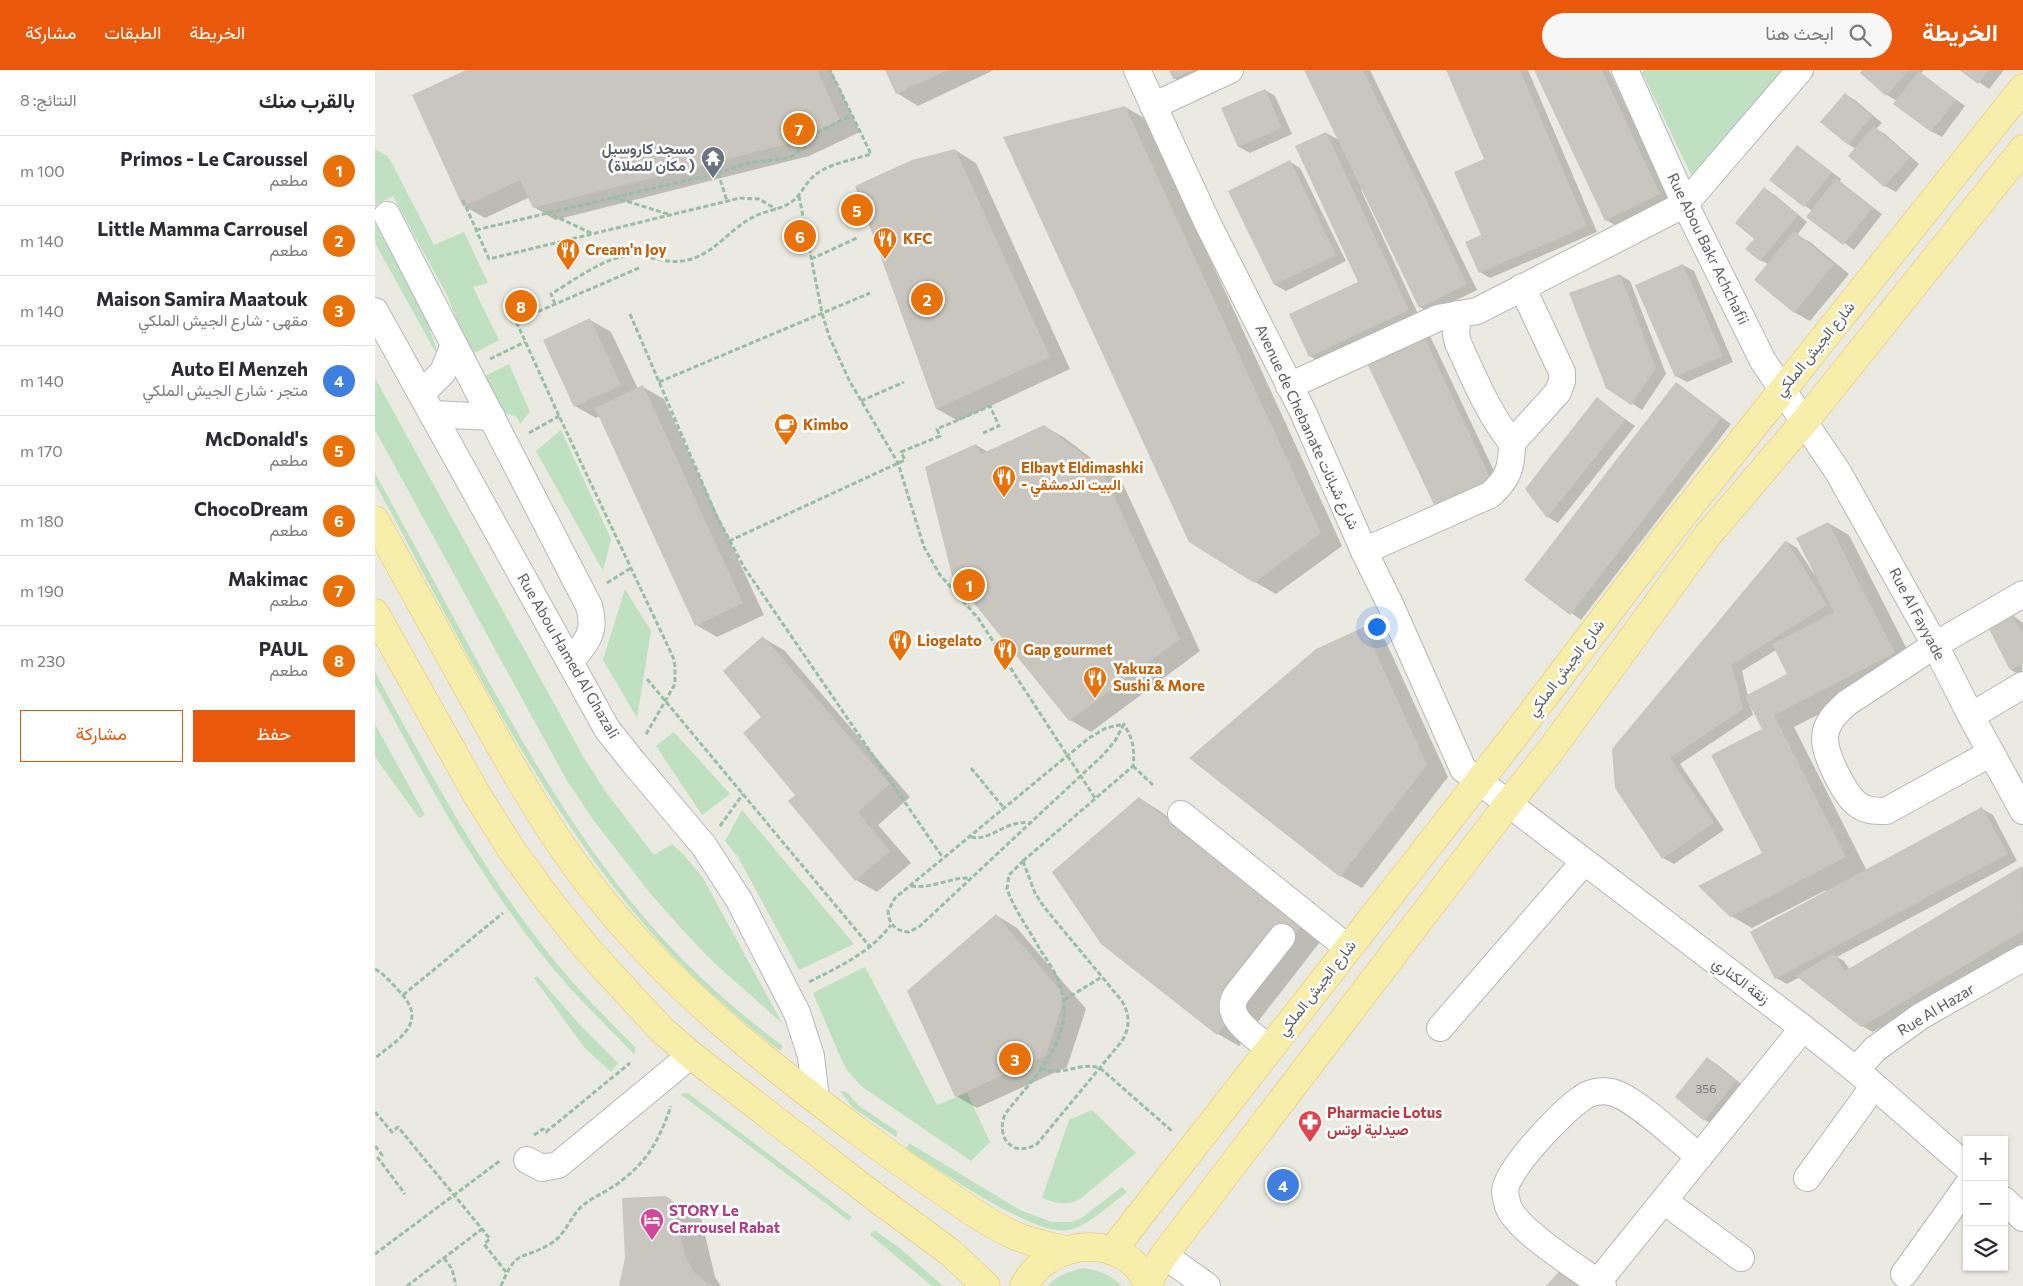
<!DOCTYPE html>
<html lang="ar">
<meta charset="utf-8">
<style>
body{margin:0;font-family:Commissioner,Vazirmatn,sans-serif;background:#f7f7f7;color:#2b2b33;direction:rtl}
.controls{position:absolute;right:15px;bottom:15px;display:grid;overflow:hidden;border-radius:0px;box-shadow:0 1px 4px #0004}
.controls button{width:45px;height:45px;display:grid;place-items:center;padding:0;border:0;border-bottom:1px solid #e1e1e2;background:#fff;color:#2b2b33;font:25px sans-serif}
.you{position:absolute;left:1001px;top:556px;width:18px;height:18px;margin:-12px;border:4px solid #fff;border-radius:50%;background:#1a73e8;box-shadow:0 0 0 8px #1a73e833}
.badge{display:grid;place-items:center;width:32px;height:32px;border-radius:50%;background:#ea580c;color:#fff;font-size:16px;font-weight:700}
.pin{position:absolute;translate:-50% -50%;border:2px solid #fff;box-shadow:0 1px 5px #0006}
.list{margin:0;padding:0;list-style:none}
h2{display:flex;justify-content:space-between;align-items:center;height:65px;margin:0;padding:0 20px;font-size:21px}
h2 small{font-size:16px;font-weight:400;color:#7c7c81}
.list li{display:grid;grid-template-columns:32px 1fr auto;gap:15px;align-items:center;box-sizing:border-box;height:70px;padding:0 20px;border-top:1px solid #e1e1e2}
.list b{display:block;font-size:19px;white-space:nowrap}
.list p{margin:0;font-size:16px;white-space:nowrap;color:#7c7c81}
.list em{font-size:16px;font-style:normal;color:#7c7c81}
.actions{display:flex;gap:10px;padding:15px 20px}
.actions a{flex:1;padding:11px 0;border:1px solid #ea580c;border-radius:0px;text-align:center;font-size:18px;color:#ea580c}
.actions .main{background:#ea580c;color:#fff}
.icon{flex:none;width:28px;height:28px;fill:none;stroke:currentColor;stroke-width:2;stroke-linecap:round;stroke-linejoin:round}
.map{position:relative;flex:none;width:1648px;height:1216px;overflow:hidden;direction:ltr}
header{display:flex;align-items:center;gap:30px;box-sizing:border-box;height:70px;padding:0 25px;background:#ea580c;color:#fff}
header strong{font-size:24px}
nav{display:flex;gap:28px;margin-inline-start:auto;font-size:18px}
.search{width:350px;height:45px;background:#f7f7f7;display:flex;align-items:center;gap:12px;box-sizing:border-box;padding:0 18px;border-radius:28px;color:#7c7c81;font-size:19px}
main{display:flex}
aside{flex:1;background:#fff}
.map>svg:first-child{display:block}
</style>
<header>
<strong>الخريطة</strong>
<div class="search"><svg class="icon" aria-label="search" viewBox="0 0 24 24"><circle cx="10" cy="10" r="6"/><path d="M15 15l6 6"/></svg>ابحث هنا</div>
<nav><a>الخريطة</a><a>الطبقات</a><a>مشاركة</a></nav>
</header>
<main>
<div class="map">
<svg width="1648" height="1216" viewBox="0 0 1648 1216">
<rect width="100%" height="100%" fill="#ebeae2"/>
<!-- green -->
<g fill="#c0e1c1">
<polygon points="1270,0 1412,0 1319,111 1267,2"/>
<polygon points="0,79 12,86 18,95 59,175 89,162 113,213 98,217 124,270 96,285 72,225 18,126 0,135"/>
<polygon points="0,153 50,245 66,292 0,173"/>
<polygon points="134,294 155,342 145,354 142,347 119,339 104,309"/>
<polygon points="0,308 209,688 231,722 279,785 297,774 308,784 328,808 407,953 337,891 305,857 274,822 217,748 191,709 0,360"/>
<polygon points="186,360 236,469 228,501 161,381"/>
<path d="M0 403C33 463 66 524 99 585 154 685 212 786 290 871 326 910 365 944 408 976L405 981C354 941 304 897 262 846 154 716 81 561 0 413Z"/>
<polygon points="250,519 276,561 262,648 228,590"/>
<path d="M0 602C55 703 109 805 183 895 207 924 234 951 261 978L259 984C238 962 216 941 195 918 160 879 128 834 100 790 63 734 32 673 0 614Z"/>
<polygon points="0,654 50,745 44,748 0,687"/>
<polygon points="299,662 355,724 327,745 281,676"/>
<polygon points="367,740 479,874 424,900 363,787 350,771"/>
<polygon points="490,897 562,1035 592,1023 615,1072 596,1091 486,1016 472,1000 467,991 438,923"/>
<polygon points="162,906 205,955 243,993 236,1002 209,977 159,908"/>
<polygon points="465,1021 472,1022 483,1035 523,1062 521,1067 478,1038"/>
<polygon points="313,1023 477,1147 474,1151 305,1024"/>
<path d="M717 1040 761 1083 705 1129C691 1137 681 1133 667 1128L694 1050Z"/>
<path d="M534 1073 645 1140 677 1152H696L705 1149 747 1117 752 1122C737 1133 712 1157 694 1160 659 1167 563 1099 531 1079Z"/>
<polygon points="499,1160 526,1179 568,1216 557,1216 495,1165"/>
<path d="M707 1198C723 1200 735 1204 747 1216H673C682 1205 694 1202 707 1198Z"/>
</g>
<!-- shadow -->
<g fill="#0003" fill-rule="evenodd">
<polygon points="94,0 456,0 485,62 434,86 180,150 159,137 155,127 110,148 89,136"/>
<polygon points="511,0 619,0 543,36 522,23"/>
<polygon points="795,0 841,0 809,14 799,8"/>
<polygon points="930,0 995,0 1102,220 1055,243 1045,237 988,119 986,120 1044,246 946,293 935,286 916,245 984,213 951,63 964,70"/>
<polygon points="1072,0 1153,0 1222,162 1115,208 1105,202 1111,90"/>
<polygon points="1161,0 1234,0 1295,130 1242,156 1231,150"/>
<polygon points="1489,0 1549,0 1546,4 1590,36 1567,67 1556,61 1522,31 1512,25 1487,3"/>
<polygon points="1586,0 1629,0 1614,19"/>
<polygon points="890,20 900,26 917,64 875,83 864,77 848,39"/>
<polygon points="1470,24 1480,30 1507,53 1501,59 1510,64 1544,94 1521,122 1510,116 1475,86 1481,79 1473,74"/>
<polygon points="750,37 771,49 967,476 901,524 880,512"/>
<polygon points="1422,77 1466,109 1464,112 1507,144 1479,180 1433,146 1437,141 1396,110"/>
<polygon points="580,80 601,93 695,299 583,351 562,339 481,117"/>
<polygon points="915,92 925,98 971,191 911,221 900,215 855,121"/>
<polygon points="1390,119 1400,125 1432,152 1422,165 1435,172 1474,204 1435,251 1419,242 1393,194 1385,190 1381,168"/>
<polygon points="1308,195 1319,201 1358,292 1312,312 1301,306 1262,216"/>
<polygon points="1245,205 1255,211 1291,304 1267,340 1232,317"/>
<polygon points="215,250 236,262 263,319 268,317 289,329 389,545 342,567 321,555 225,346 221,348 200,336"/>
<polygon points="1046,262 1056,268 1128,420 1063,440"/>
<polygon points="1301,314 1356,354 1206,550 1151,510"/>
<polygon points="1222,329 1260,356 1183,453 1173,447 1151,419"/>
<polygon points="669,356 690,368 747,412 825,581 716,662 695,650 601,375 613,382"/>
<path d="M1453 453 1474 465 1540 595 1419 657 1492 801 1607 739 1618 745 1642 791 1462 887 1469 891 1475 900 1648 798V873L1498 962 1487 956 1425 907 1412 914 1401 908 1452 822 1451 820 1377 858 1356 846 1388 784 1389 659 1375 635 1378 645 1305 694 1349 760 1299 794 1288 788 1241 718 1412 472 1422 478 1439 504 1440 503ZM1401 580 1414 605 1373 626 1367 601Z"/>
<polygon points="1636,544 1648,553 1647,606 1636,600 1613,556"/>
<polygon points="989,558 1010,570 1073,707 987,818 966,806 816,688"/>
<polygon points="388,568 409,580 535,727 503,755 536,793 502,822 481,810 422,725 388,647"/>
<polygon points="764,728 785,741 948,868 864,976 843,964"/>
<polygon points="621,845 642,858 711,939 692,997 602,1038 581,1026"/>
<polygon points="1333,989 1343,995 1371,1018 1341,1056 1330,1050 1302,1027"/>
<polygon points="295,1130 326,1148 340,1207 346,1216 245,1216"/>
</g>
<!-- building -->
<g fill="#c9c6c0">
<polygon points="91,0 442,0 465,50 412,74 158,138 145,110 88,137 37,25"/>
<polygon points="510,0 573,0 521,24"/>
<polygon points="794,0 818,0 798,9"/>
<polygon points="929,0 988,0 1092,214 1044,238"/>
<polygon points="1071,0 1145,0 1212,156 1104,203 1090,172 1106,165 1079,102 1109,89"/>
<polygon points="1159,0 1227,0 1285,124 1230,151"/>
<polygon points="1487,0 1534,0 1511,26 1485,3"/>
<polygon points="1584,0 1614,0 1603,14"/>
<polygon points="1544,1 1581,30 1556,62 1518,34"/>
<polygon points="890,19 907,58 863,77 846,38"/>
<polygon points="1470,23 1497,46 1473,75 1445,52"/>
<polygon points="750,36 946,463 879,513 814,472 628,67"/>
<polygon points="1499,56 1535,87 1509,117 1473,86"/>
<polygon points="951,62 1034,240 934,287 914,244 983,212 920,76"/>
<polygon points="1422,75 1457,102 1429,137 1394,110"/>
<polygon points="580,79 675,287 561,339 480,116 537,90"/>
<polygon points="915,90 961,185 899,215 853,121"/>
<polygon points="1461,108 1498,137 1468,175 1431,147"/>
<polygon points="1389,117 1423,145 1385,191 1370,179 1379,169 1360,153"/>
<polygon points="1419,161 1459,194 1419,243 1379,210"/>
<polygon points="1308,194 1348,286 1300,307 1260,215"/>
<polygon points="1245,204 1281,298 1256,335 1231,318 1194,223"/>
<polygon points="215,248 246,315 199,337 168,270"/>
<polygon points="1046,260 1118,414 1062,441 989,287"/>
<polygon points="1301,312 1347,347 1195,545 1149,510"/>
<polygon points="268,315 368,533 320,556 220,338"/>
<polygon points="1222,327 1250,350 1172,448 1150,419"/>
<polygon points="669,355 726,398 805,569 694,651 577,506 550,397 601,374 606,384"/>
<polygon points="1453,452 1520,583 1399,645 1471,787 1355,847 1323,816 1387,783 1336,685 1387,659 1370,626 1412,604 1397,574 1459,542 1421,468"/>
<polygon points="1411,470 1452,535 1357,595 1368,639 1295,688 1339,753 1287,789 1240,718 1237,679"/>
<polygon points="1636,542 1648,565 1648,594 1635,600 1612,555"/>
<polygon points="989,557 1052,695 965,807 814,688 941,579"/>
<polygon points="388,566 515,714 483,742 515,781 480,811 413,731 420,725 368,663 386,647 348,601"/>
<polygon points="764,727 927,855 842,965 726,874 677,802"/>
<polygon points="1607,737 1633,784 1400,909 1375,862"/>
<polygon points="1647,796 1648,861 1486,957 1421,906 1459,883 1470,901"/>
<polygon points="621,844 690,926 671,985 580,1027 532,921"/>
<polygon points="1332,987 1361,1011 1329,1051 1300,1027"/>
<polygon points="290,1126 296,1129 311,1188 319,1202 336,1216 244,1216 250,1188 247,1128"/>
<polygon points="1185,1200 1204,1216 1171,1216"/>
</g>
<g fill="none" stroke-linecap="round" stroke-linejoin="round">
<!-- minor casing -->
<g stroke="#b4b7bb" stroke-width="28">
<g id="minor">
<polyline points="762,0 833,154 928,342 989,481 1015,534 1088,699 1428,958 1481,1000 1592,1097"/>
<polyline points="1250,0 1310,134 1388,291 1463,402 1560,575 1596,646 1648,741"/>
<polyline points="778,36 855,0"/>
<path d="M12 145 214 536C222 562 211 573 195 592"/>
<polyline points="0,241 232,659 259,693 329,776 364,830 422,943 436,986 441,1029"/>
<path d="M1083 244 1081 264 1083 273C1099 308 1113 343 1137 373L1183 322 1187 311V302L1147 217"/>
<polyline points="914,316 1063,248 1102,241 1310,134 1425,0"/>
<polyline points="46,324 68,302 79,275"/>
<polyline points="57,344 117,347"/>
<path d="M989 481 1115 425C1133 409 1137 398 1137 373"/>
<polyline points="1596,646 1648,615"/>
<path d="M1616 683 1511 741C1501 741 1490 741 1482 734 1469 724 1450 685 1450 669 1450 653 1461 643 1472 633L1560 575 1648 524"/>
<polyline points="806,744 973,878"/>
<polyline points="1065,958 1209,792"/>
<path d="M895 979C880 966 846 947 862 924L907 867"/>
<polyline points="1481,1000 1500,979 1546,946 1648,888"/>
<polyline points="152,1090 167,1098 183,1095 316,985"/>
<polyline points="1432,1108 1499,1016"/>
<polyline points="1629,1130 1648,1148"/>
<polyline points="1289,1131 1366,1188"/>
<polyline points="789,1185 832,1216"/>
<polyline points="1529,1204 1592,1116"/>
<polyline points="1223,1212 1428,958"/>
<path d="M1228 1216C1205 1199 1142 1161 1133 1136 1132 1132 1130 1125 1130 1121 1132 1098 1188 1041 1207 1028 1214 1022 1227 1020 1236 1022 1259 1027 1305 1071 1324 1087"/>
</g>
</g>
<!-- major casing -->
<g stroke="#e4c462" stroke-width="29">
<g id="major">
<path d="M0 450C32 507 63 565 95 622 142 707 189 791 255 863 323 939 404 1002 485 1063 512 1083 539 1102 566 1120 590 1137 614 1154 641 1166 657 1173 674 1176 691 1180"/>
<polyline points="0,543 102,725 136,779 174,831 214,881 286,959 316,985 500,1127 576,1183 611,1216"/>
<polyline points="737,1181 1137,669 1300,455 1648,18"/>
<polyline points="772,1213 789,1185 1133,734 1175,681 1332,466 1430,351 1648,79"/>
<path d="M649 1216C675 1167 751 1161 774 1216"/>
</g>
</g>
<!-- path -->
<g stroke="#98bfa5" stroke-width="3" stroke-dasharray="5 2.5" stroke-linecap="butt">
<polyline points="343,103 352,131"/>
<polyline points="424,126 447,243 454,266 474,310 523,393 549,477 565,505 603,548 720,728"/>
<polyline points="238,127 296,145"/>
<polyline points="88,130 114,189 365,128 384,129 401,139"/>
<polyline points="171,142 218,164"/>
<polyline points="101,160 343,103 373,93 414,88 431,77 444,62 477,45"/>
<polyline points="436,189 482,168"/>
<polyline points="264,198 141,251 184,346 298,587 300,596 300,614 270,666"/>
<path d="M180 234 176 224C196 212 223 192 246 187 274 180 292 201 324 186 342 178 356 160 373 150 386 141 402 141 415 133 426 126 430 113 440 105 455 93 478 90 496 84L455 0"/>
<polyline points="255,244 341,445 369,497 568,788"/>
<polyline points="115,289 150,272"/>
<polyline points="284,312 495,223"/>
<polyline points="486,331 529,312"/>
<polyline points="154,363 184,346"/>
<polyline points="354,471 530,390 526,382 565,366 562,359 615,336 624,356 608,363"/>
<polyline points="232,513 256,498"/>
<polyline points="272,609 496,878"/>
<path d="M749 654 740 671 728 685 545 856 534 862C520 861 514 854 513 841L520 828 714 668 731 658Z"/>
<polyline points="758,696 779,716"/>
<polyline points="596,698 629,738"/>
<polyline points="345,756 368,724"/>
<path d="M596 767C616 772 630 749 656 753"/>
<path d="M648 791 660 823 669 837 747 931C755 945 755 957 747 971L662 1074C639 1088 620 1069 630 1044 660 1005 704 967 684 913 680 900 670 888 663 876 653 858 639 839 632 819L634 805Z"/>
<path d="M648 791 758 696C760 680 758 668 749 655"/>
<path d="M536 816C557 819 575 807 596 808"/>
<path d="M0 899C9 904 16 912 23 920 55 952 25 968 0 988"/>
<path d="M434 912C467 895 493 884 516 855"/>
<polyline points="28,925 128,843"/>
<polyline points="689,930 727,907"/>
<path d="M666 998C686 1008 705 991 725 998L797 1061"/>
<polyline points="0,1042 17,1062 23,1057 107,1159 115,1169 109,1174 131,1202"/>
<polyline points="159,1065 168,1059 171,1062 255,993"/>
<polyline points="0,1076 7,1085 3,1088 30,1124"/>
<polyline points="0,1184 126,1090"/>
<polyline points="69,1188 77,1199 81,1216"/>
<polyline points="32,1216 107,1159"/>
<path d="M126 1216C142 1177 145 1192 175 1174 190 1166 195 1147 207 1136 219 1126 234 1121 246 1111 273 1091 285 1068 296 1036"/>
</g>
<!-- minor -->
<use href="#minor" stroke="#fff" stroke-width="26"/>
<!-- major -->
<use href="#major" stroke="#f7eeab" stroke-width="28"/>
</g>
<!-- icons -->
<defs>
<g id="temple-pin" transform="scale(1.25)"><path d="M0 17L-7.5 6A9.5 9.5 0 1 1 7.5 6Z" fill="#6b7280" stroke="#fff"/><path d="M0-6L5-2H3V0L6.5 2.5H4V6H1.5V3h-3V6H-4V2.5H-6.5L-3 0V-2H-5Z" fill="#fff"/></g>
<g id="restaurant-pin" transform="scale(1.25)"><path d="M0 17L-7.5 6A9.5 9.5 0 1 1 7.5 6Z" fill="#e8710a" stroke="#fff"/><path d="M-5-6h1v4h1v-4h1v4h1v-4h1v5L-1.5 .5V6h-2V.5L-5-1ZM5-6V6H3V1.5H1.5Q1.5-4 5-6Z" fill="#fff"/></g>
<g id="cafe-pin" transform="scale(1.25)"><path d="M0 17L-7.5 6A9.5 9.5 0 1 1 7.5 6Z" fill="#e8710a" stroke="#fff"/><path d="M-5.5-4.5H6V0H3Q3 3.5 0 3.5H-2.5Q-5.5 3.5-5.5 0ZM3-3.2v2h1.7v-2ZM-6 4.5H4V6H-6Z" fill="#fff"/></g>
<g id="pharmacy-pin" transform="scale(1.25)"><path d="M0 17L-7.5 6A9.5 9.5 0 1 1 7.5 6Z" fill="#e0444e" stroke="#fff"/><path d="M-2-6h4v4h4v4h-4v4h-4v-4h-4v-4h4Z" fill="#fff"/></g>
<g id="hotel-pin" transform="scale(1.25)"><path d="M0 17L-7.5 6A9.5 9.5 0 1 1 7.5 6Z" fill="#d1479c" stroke="#fff"/><path d="M-6-4.5h1.5V1H6V5H4.5V3h-9V5H-6ZM-4 0a1.8 1.8 0 1 1 3.6 0ZM.5 0V-2.5h3Q6-2.5 6 0Z" fill="#fff"/></g>
</defs>
<g fill-rule="evenodd">
<use href="#temple-pin" x="338" y="88"/>
<use href="#restaurant-pin" x="510" y="169"/>
<use href="#restaurant-pin" x="193" y="180"/>
<use href="#cafe-pin" x="411" y="355"/>
<use href="#restaurant-pin" x="629" y="407"/>
<use href="#restaurant-pin" x="525" y="571"/>
<use href="#restaurant-pin" x="630" y="580"/>
<use href="#restaurant-pin" x="720" y="608"/>
<use href="#pharmacy-pin" x="935" y="1052"/>
<use href="#hotel-pin" x="277" y="1150"/>
</g>
<g text-anchor="middle" stroke-width="5" stroke-linejoin="round" paint-order="stroke">
<!-- number labels -->
<g font-size="12" fill="#767779">
<text x="1331" y="1023">356</text>
</g>
<!-- worship labels -->
<g font-size="15" font-weight="bold" fill="#5b616d" stroke="#fff" text-anchor="end">
<text x="320" y="84">مسجد كاروسيل<tspan x="320" dy="17">(مكان للصلاة )</tspan></text>
</g>
<!-- food labels -->
<g font-size="15" font-weight="bold" fill="#c56008" stroke="#fff" text-anchor="start">
<text x="528" y="174">KFC</text>
<text x="210" y="185">Cream'n Joy</text>
<text x="428" y="360">Kimbo</text>
<text x="646" y="403">Elbayt Eldimashki<tspan x="646" dy="17">- البيت الدمشقي</tspan></text>
<text x="542" y="576">Liogelato</text>
<text x="648" y="585">Gap gourmet</text>
<text x="738" y="604">Yakuza<tspan x="738" dy="17">Sushi &amp; More</tspan></text>
</g>
<!-- street labels -->
<g font-size="15" fill="#5a5d61" stroke="#fff">
<text transform="translate(1333 179) rotate(64)" y="5">Rue Abou Bakr Achchafii</text>
<text transform="translate(1440 279) rotate(-51)" y="5">شارع الجيش الملكي</text>
<text transform="translate(932 357) rotate(65)" y="5">Avenue de Chebanate شارع شبانات</text>
<text transform="translate(1542 544) rotate(62)" y="5">Rue Al Fayyade</text>
<text transform="translate(193 586) rotate(60)" y="5">Rue Abou Hamed Al Ghazali</text>
<text transform="translate(1191 598) rotate(-53)" y="5">شارع الجيش الملكي</text>
<text transform="translate(1366 911) rotate(37)" y="5">زنقة الكناري</text>
<text transform="translate(942 918) rotate(-52)" y="5">شارع الجيش الملكي</text>
<text transform="translate(1561 940) rotate(-31)" y="5">Rue Al Hazar</text>
</g>
<!-- health labels -->
<g font-size="15" font-weight="bold" fill="#be3a42" stroke="#fff" text-anchor="start">
<text x="952" y="1048">Pharmacie Lotus<tspan x="952" dy="17">صيدلية لوتس</tspan></text>
</g>
<!-- hotel labels -->
<g font-size="15" font-weight="bold" fill="#b23c85" stroke="#fff" text-anchor="start">
<text x="294" y="1146">STORY Le<tspan x="294" dy="17">Carrousel Rabat</tspan></text>
</g>
</g>
</svg>
<div class="controls">
<button>+</button>
<button>−</button>
<button><svg class="icon" aria-label="layers" viewBox="0 0 24 24"><path d="M12 4l9 5-9 5-9-5zM3 14l9 5 9-5"/></svg></button>
</div>
<div class="you"></div>
<div class="pin badge" style="left:594px;top:515px;background:#e8710a">1</div>
<div class="pin badge" style="left:552px;top:229px;background:#e8710a">2</div>
<div class="pin badge" style="left:640px;top:989px;background:#e8710a">3</div>
<div class="pin badge" style="left:908px;top:1115px;background:#3f7fe0">4</div>
<div class="pin badge" style="left:482px;top:140px;background:#e8710a">5</div>
<div class="pin badge" style="left:425px;top:166px;background:#e8710a">6</div>
<div class="pin badge" style="left:424px;top:59px;background:#e8710a">7</div>
<div class="pin badge" style="left:146px;top:236px;background:#e8710a">8</div>
</div>
<aside>
<h2>بالقرب منك<small>النتائج: 8</small></h2>
<ul class="list">
<li><span class="badge" style="background:#e8710a">1</span><div><b>Primos - Le Caroussel</b><p>مطعم</p></div><em>100 m</em></li>
<li><span class="badge" style="background:#e8710a">2</span><div><b>Little Mamma Carrousel</b><p>مطعم</p></div><em>140 m</em></li>
<li><span class="badge" style="background:#e8710a">3</span><div><b>Maison Samira Maatouk</b><p>مقهى · شارع الجيش الملكي</p></div><em>140 m</em></li>
<li><span class="badge" style="background:#3f7fe0">4</span><div><b>Auto El Menzeh</b><p>متجر · شارع الجيش الملكي</p></div><em>140 m</em></li>
<li><span class="badge" style="background:#e8710a">5</span><div><b>McDonald's</b><p>مطعم</p></div><em>170 m</em></li>
<li><span class="badge" style="background:#e8710a">6</span><div><b>ChocoDream</b><p>مطعم</p></div><em>180 m</em></li>
<li><span class="badge" style="background:#e8710a">7</span><div><b>Makimac</b><p>مطعم</p></div><em>190 m</em></li>
<li><span class="badge" style="background:#e8710a">8</span><div><b>PAUL</b><p>مطعم</p></div><em>230 m</em></li>
</ul>
<div class="actions"><a class="main">حفظ</a><a>مشاركة</a></div>
</aside>
</main>
